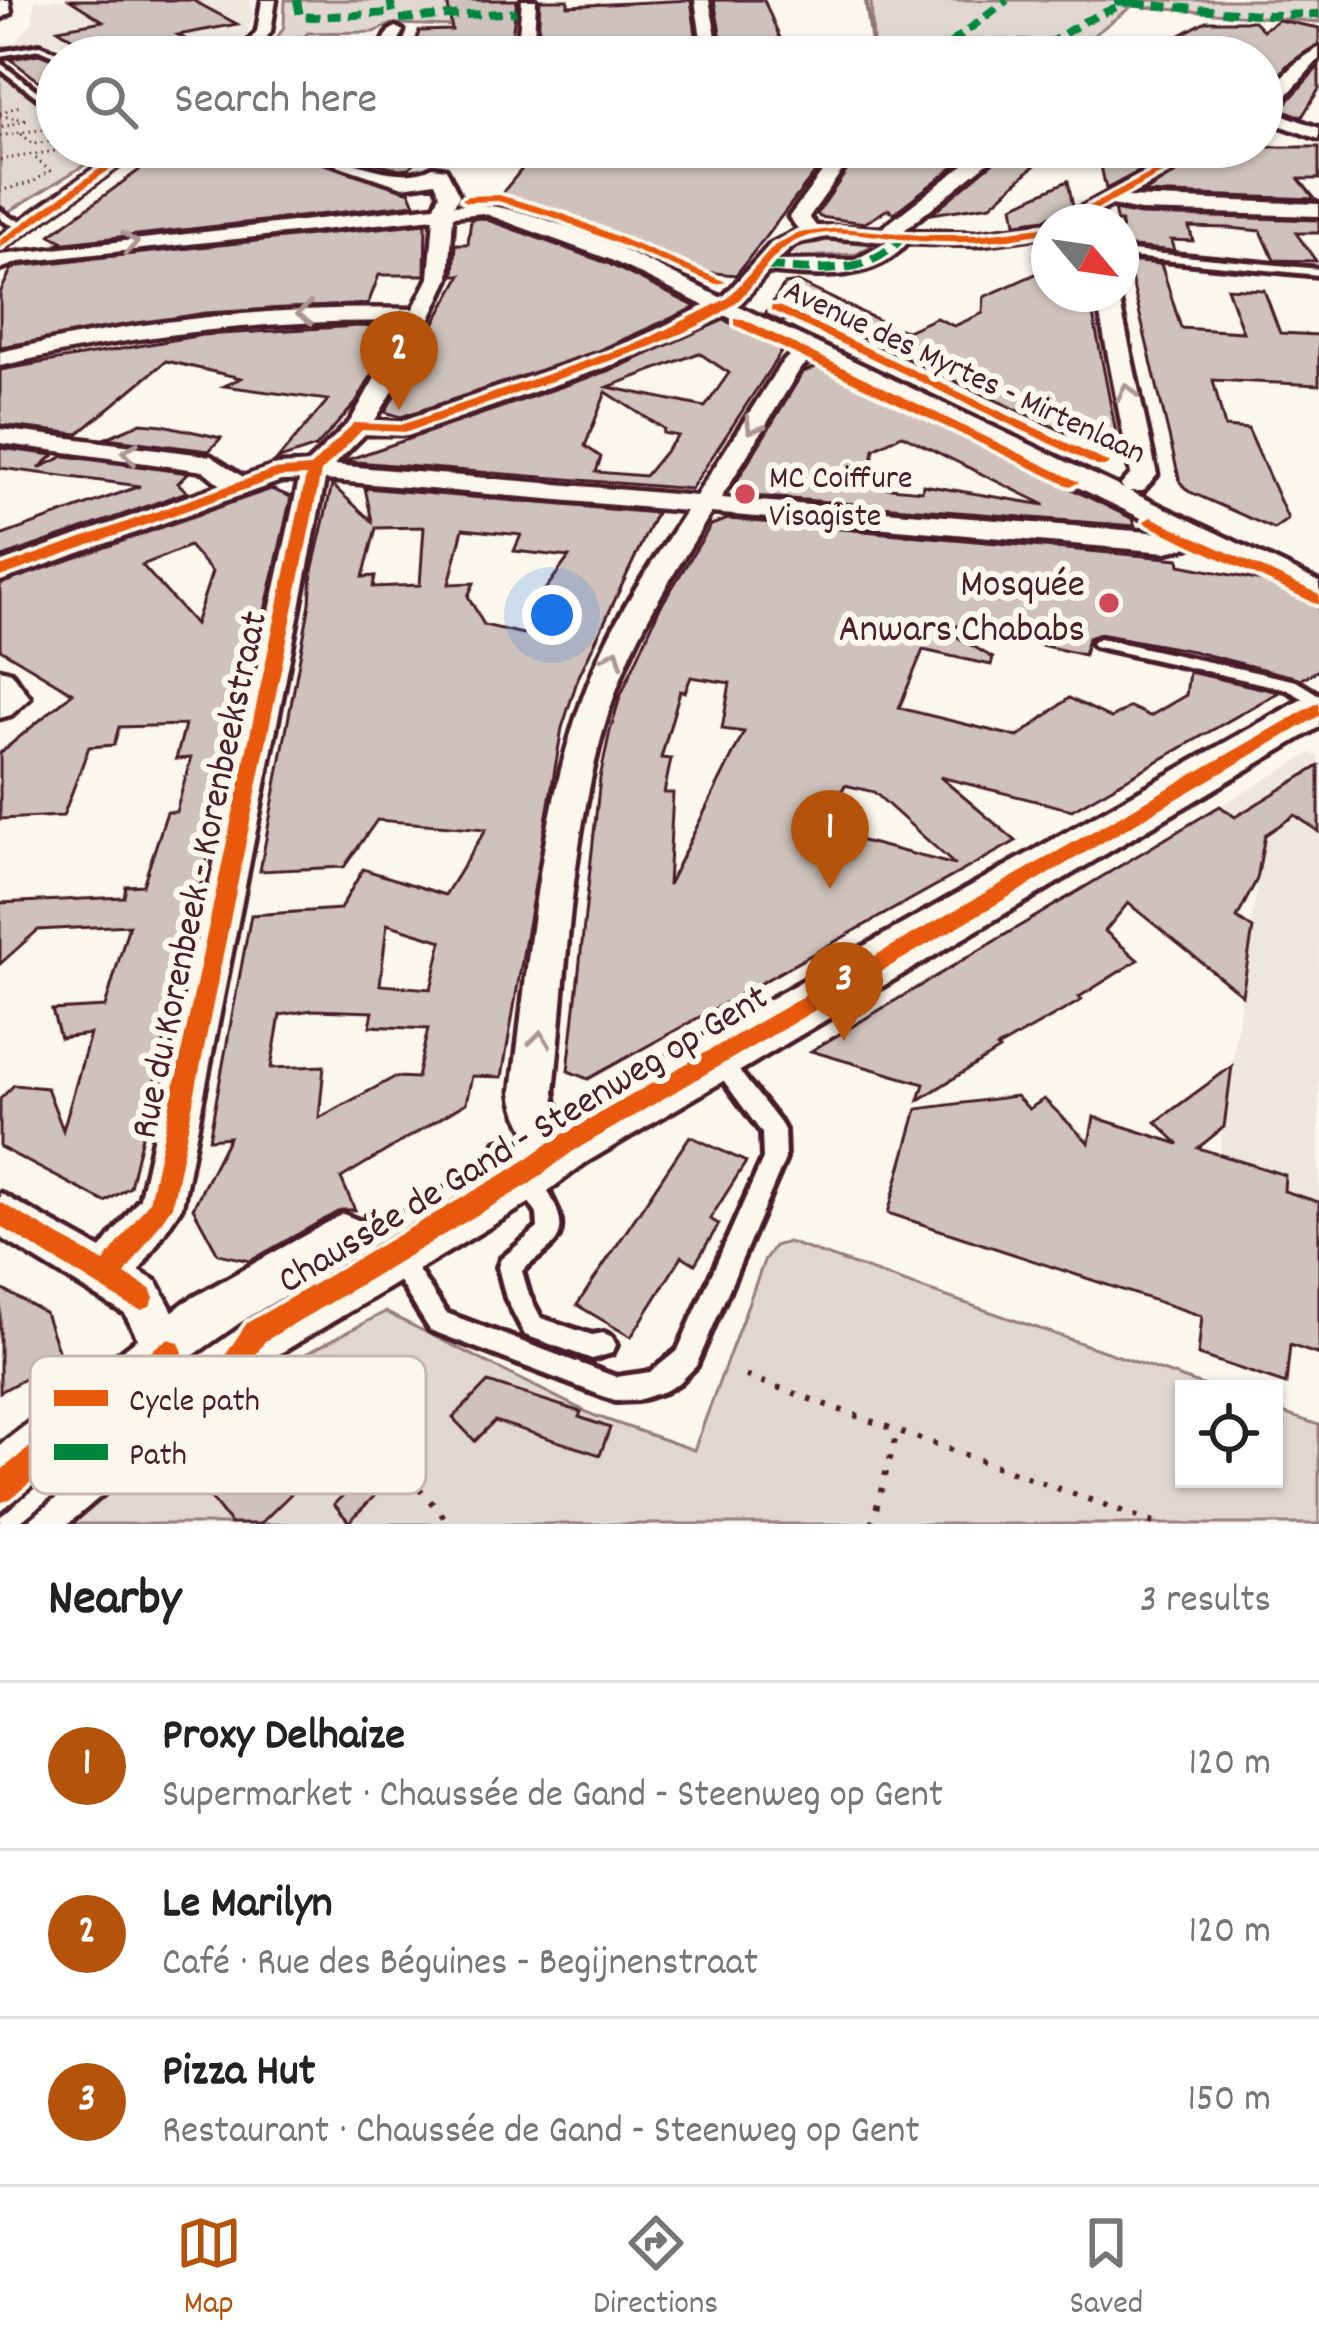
<!DOCTYPE html>
<meta charset="utf-8">
<style>
body{margin:0;font-family:Dekko,sans-serif;background:#f6f6f6;color:#222}
.controls{position:absolute;right:36px;bottom:36px;display:grid;overflow:hidden;border-radius:0px;box-shadow:0 3px 9px #0004}
.controls button{width:108px;height:108px;display:grid;place-items:center;padding:0;border:0;border-bottom:3px solid #e0e0e0;background:#fff;color:#222;font:60px sans-serif}
.compass{position:absolute;left:1031px;top:204px;width:108px;height:108px;border-radius:50%;background:#fff;box-shadow:0 3px 9px #0004;rotate:119deg}
.you{position:absolute;left:552px;top:615px;width:42px;height:42px;margin:-30px;border:9px solid #fff;border-radius:50%;background:#1a73e8;box-shadow:0 0 0 18px #1a73e833}
.badge{display:grid;place-items:center;width:78px;height:78px;border-radius:50%;background:#b45309;color:#fff;font-size:39px;font-weight:700}
.pin{position:absolute;translate:-50% -99px;filter:drop-shadow(0 3px 6px #0008)}
.pin::after{content:'';position:absolute;top:63px;width:42px;height:36px;background:inherit;clip-path:polygon(0 0,100% 0,50% 100%)}
.list{margin:0;padding:0;list-style:none}
h2{display:flex;justify-content:space-between;align-items:center;height:156px;margin:0;padding:0 48px;font-size:51px}
h2 small{font-size:39px;font-weight:400;color:#767676}
.list li{display:grid;grid-template-columns:78px 1fr auto;gap:36px;align-items:center;box-sizing:border-box;height:168px;padding:0 48px;border-top:3px solid #e0e0e0}
.list b{display:block;font-size:45px;white-space:nowrap}
.list p{margin:0;font-size:39px;white-space:nowrap;color:#767676}
.list em{font-size:39px;font-style:normal;color:#767676}
.icon{flex:none;width:66px;height:66px;fill:none;stroke:currentColor;stroke-width:2;stroke-linecap:round;stroke-linejoin:round}
.map{position:relative;flex:none;width:1319px;height:1524px;overflow:hidden}
.search{position:absolute;background:#fff;box-shadow:0 3px 9px #0004;left:36px;right:36px;top:36px;height:132px;display:flex;align-items:center;gap:30px;box-sizing:border-box;padding:0 42px;border-radius:66px;color:#767676;font-size:45px}
.sheet{height:660px;background:#fff}
nav{display:flex;justify-content:space-around;align-items:center;box-sizing:border-box;height:168px;border-top:3px solid #e0e0e0;background:#fff;font-size:33px;color:#767676}
nav a{display:grid;justify-items:center;gap:6px}
nav .on{color:#b45309}
.map>svg:first-child{display:block}
</style>
<div class="map">
<svg width="1319" height="1524" viewBox="0 0 1319 1524">
<rect width="100%" height="100%" fill="#fbf7ec"/>
<filter id="ink" filterUnits="userSpaceOnUse"><feTurbulence type="fractalNoise" baseFrequency=".00833" numOctaves="2"/><feDisplacementMap in="SourceGraphic" scale="24" xChannelSelector="R" yChannelSelector="G"/><feConvolveMatrix kernelMatrix="1 2 1 2 8 2 1 2 1" color-interpolation-filters="sRGB"/></filter>
<g filter="url(#ink)">
<!-- built -->
<g fill="#eee7de">
<polygon points="35,0 250,0 253,16 247,35 228,57 83,57 63,44 14,44 32,23"/>
<polygon points="1311,753 1319,758 1319,1202 1217,1171 1264,838 1220,806"/>
</g>
<!-- green -->
<g fill="#e2d7d0" stroke="#967b7e" stroke-width="3">
<polygon points="285,0 447,0 454,26 392,24 374,32 308,33 286,54 269,51 284,27"/>
<polygon points="871,0 1319,0 1319,22 1132,6 1078,47 1037,57 881,57 873,42"/>
<polygon points="0,65 57,110 57,147 114,147 0,217"/>
<polygon points="823,235 881,239 857,254 785,258 798,244"/>
<polygon points="788,1242 1214,1389 1184,1389 1184,1479 1274,1479 1274,1410 1319,1425 1319,1524 55,1524 164,1429 385,1312 593,1415 694,1450 764,1261 774,1246"/>
</g>
<g fill="none" stroke-linecap="round" stroke-linejoin="round">
<!-- stream -->
<polyline stroke="#907477" stroke-width="4.5" points="866,0 872,42 880,57"/>
</g>
<!-- building -->
<g fill="#cfc2bc" stroke="#4a1f2b" stroke-width="3" fill-rule="evenodd">
<polygon points="70,0 192,0 237,24 178,35 189,41 100,57 58,29 103,21"/>
<polygon points="447,0 517,0 510,50 413,54 419,31 452,30"/>
<polygon points="540,0 568,0 568,6 691,0 699,56 551,55 550,43 538,43"/>
<polygon points="714,0 764,0 788,57 736,57 734,46 723,49"/>
<polygon points="1278,20 1319,28 1319,44 1287,65 1262,100 1262,57 1187,57 1200,42 1175,38 1206,21 1254,21 1263,30"/>
<polygon points="39,54 57,61 57,95 10,59"/>
<polygon points="1319,66 1319,89 1302,117 1281,109"/>
<polygon points="171,147 279,147 410,192 415,204 57,244 62,241 50,235"/>
<polygon points="315,147 429,147 409,168 399,169"/>
<polygon points="540,147 835,147 736,275 673,269 555,218 494,203"/>
<polygon points="863,147 980,147 894,213 888,209 865,223 820,217 817,214"/>
<polygon points="1011,147 1055,147 991,205 931,214"/>
<polygon points="1142,147 1184,147 1106,189 1101,166"/>
<polygon points="1219,147 1319,147 1319,179 1299,179 1315,199 1143,193"/>
<polygon points="1068,181 1073,207 1045,219 1016,223 1013,206"/>
<polygon points="1114,210 1140,215 1319,220 1319,233 1296,233 1316,261 1274,260 1261,231 1229,228 1189,227 1193,241 1171,240 1174,251 1123,246 1121,222 1117,222"/>
<polygon points="482,218 607,263 696,307 597,351 401,417 385,412 461,275 454,275 456,244 468,244 471,219"/>
<polygon points="426,223 425,275 379,275 368,304 205,313 0,347 0,293 11,270 20,266"/>
<polygon points="1127,261 1161,264 1181,328 1243,332 1227,288 1264,290 1280,333 1319,335 1319,385 1213,380 1225,427 1248,429 1288,519 1274,529 1188,491 1180,482"/>
<polygon points="1049,268 1049,294 1089,294 1121,458 805,312 782,322 765,314 785,284 798,282 895,328 907,331 936,318 954,326 983,313 984,297"/>
<path d="M724 320 783 349 691 489 344 461 616 368ZM699 353 729 373 705 407 608 387ZM606 392 664 429 663 433 678 436 645 476 596 472 601 457 585 446Z"/>
<polygon points="360,326 398,329 356,403 316,447 277,460 328,400 224,386 241,378 166,361 78,434 0,425 0,370 202,335"/>
<path d="M819 366 1133 519 1135 526 739 495 732 489 803 372ZM902 435 1045 505 923 485 922 491 868 486 874 449Z"/>
<polygon points="141,423 163,425 221,438 209,451 106,438"/>
<polygon points="0,448 54,455 39,468 65,456 188,473 178,483 187,492 0,558 0,536 140,486 0,468"/>
<path d="M332 485 372 521 365 488 656 513 578 678 562 728 502 1077 472 1076 466 1103 341 1178 355 1210H341L250 1261 218 1254 193 1208 229 1137 209 1139 251 915 340 909 363 869 445 895 486 829 377 820 344 867 260 871 310 603 312 571ZM424 527 420 585 373 587 375 576 363 577 376 528ZM463 529 521 535 514 551 569 557 544 591 523 634 484 625 468 596 474 583 449 584ZM387 924 442 941 431 989 380 985ZM312 1010 373 1012 370 1026 428 1029 417 1078 395 1077 319 1118 324 1066 271 1068 280 1015Z"/>
<path d="M271 489 291 497 274 572 130 1187 105 1202 0 1147V1099L14 1085 47 1088 63 1130 90 1034 60 1038 52 1010 105 1007 129 925 38 930 0 964V903L124 897 126 886 143 885 167 812H176L191 758 176 759 185 725 119 727 114 745 89 747 63 816 0 819V753L73 693 0 649V584ZM189 546 212 572 195 624 142 565Z"/>
<path d="M728 519 1179 559 1180 565 1267 582 1319 606V670L1301 679 1192 651 1100 634 1088 638 1084 655 927 619 993 658 991 665 923 650 899 708 1018 737 1069 698 1111 718 1130 707 1150 716 1186 695 1189 672 1279 692 1072 810 940 777 1016 841 588 1079 568 1071 600 778 610 731 620 697 659 609 711 525ZM691 677 730 683 722 729 744 732 668 885 673 793H664L671 759 661 758 680 691 685 692ZM845 785 874 792 955 865 820 830Z"/>
<polygon points="1319,766 1319,832 1295,815 1265,835 1257,879 1237,918 1253,929 1242,995 1128,903 1105,931 1138,960 1079,997 1082,1000 997,1048 999,1050 919,1100 924,1084 811,1051 1220,806 1235,817"/>
<polygon points="1232,1066 1224,1127 1198,1148 1285,1175 1284,1191 1319,1202 1319,1355 1290,1345 1286,1384 1198,1355 1202,1316 888,1213 917,1109 1016,1096 1029,1109 1044,1099 1089,1143 1094,1117 1179,1144 1156,1122"/>
<polygon points="690,1136 746,1162 710,1219 719,1224 695,1264 682,1256 631,1337 577,1305"/>
<polygon points="0,1288 45,1313 61,1359 0,1392"/>
<polygon points="488,1382 581,1412 579,1417 610,1428 600,1455 495,1421 475,1441 453,1418"/>
<polygon points="255,1424 303,1482 260,1524 231,1524 195,1478"/>
<polygon points="372,1467 387,1483 349,1522 334,1504"/>
</g>
<g fill="none" stroke-linecap="round" stroke-linejoin="round">
<!-- lane casing -->
<g stroke="#4a1f2b" stroke-width="10">
<g id="lane">
<polygon points="40,45 68,57 58,57 39,49 0,56 0,52"/>
<polygon points="1119,54 1122,57 1114,57"/>
<polygon points="0,63 57,106 57,112 0,69"/>
<polygon points="110,147 135,147 137,149 133,152"/>
<path d="M0 210 13 219 34 223C24 229 8 226 0 218Z"/>
<polygon points="1121,250 1319,269 1319,275 1121,256"/>
<polygon points="1099,638 1296,681 1319,695 1319,707 1286,689 1094,646 1092,643"/>
<polygon points="718,1051 725,1053 780,1123 784,1130 785,1159 696,1366 680,1382 665,1391 638,1400 616,1401 430,1330 367,1231 364,1224 367,1217 375,1214 383,1217 446,1313 616,1377 651,1372 678,1350 763,1159 762,1133 708,1059 711,1053"/>
<path d="M505 1140 513 1142C527 1163 571 1211 558 1237 552 1250 532 1261 522 1271L529 1295 541 1318 592 1335 604 1333 612 1337 616 1345 612 1353 592 1359 525 1335 506 1298 498 1267 501 1259 538 1228 537 1214 494 1149 497 1142Z"/>
</g>
</g>
<!-- street casing -->
<g stroke="#4a1f2b" stroke-width="9">
<g id="street">
<polygon points="262,0 276,0 271,31 253,57 237,57 257,31"/>
<polygon points="522,0 536,0 533,57 517,57"/>
<polygon points="695,0 709,0 720,57 704,57"/>
<polygon points="396,27 403,31 392,57 376,57 389,31"/>
<path d="M1319 48V59L1273 111 1319 128V139L1262 119C1262 92 1295 59 1319 48Z"/>
<polygon points="125,147 145,147 0,251 0,236"/>
<path d="M283 147C333 147 391 189 433 167L446 169 459 195 454 205C528 197 653 265 722 298L771 244 799 230 789 217 841 147H859L809 217 816 226 881 229 987 147H1007L903 231 976 233 1049 223V235L976 245 907 243C873 284 815 276 768 272L738 306 1124 489 1121 485 1131 474 1096 294H1118L1157 475 1143 491H1129L1319 582V602L1197 545 1166 552 711 513C681 563 648 611 626 665 571 798 569 950 554 1091L555 1102 585 1145 579 1158 564 1164C536 1154 515 1120 512 1091 531 950 539 802 594 669 617 612 653 562 686 511L325 480 182 1206 139 1271 157 1282 200 1362 193 1379 176 1386 159 1379 125 1314 0 1237V1193L101 1249 140 1198 299 480 281 481 0 580V563L221 485 204 471 0 443V429L211 456 243 477 278 465 307 464 350 422 407 322C268 319 134 334 0 366V352C137 320 273 306 413 309L429 278 434 218 19 262 0 269V255L435 206 440 194 435 182 403 187ZM483 213 609 259 707 307 599 355 400 422 375 420 406 370 449 278 453 216ZM826 237 887 242 855 260 777 261 796 244ZM724 315 795 350 780 365 696 496 334 465 365 434H411L615 364ZM813 358 1174 534 721 498 800 369Z"/>
<polygon points="1193,147 1215,147 1127,197 1319,204 1319,216 1140,211 1112,205 1079,222 1055,222"/>
<polygon points="0,669 11,672 30,698 11,715 0,718"/>
</g>
</g>
<!-- secondary casing -->
<g stroke="#4a1f2b" stroke-width="9">
<polygon id="secondary" points="1319,694 1319,727 585,1163 544,1194 279,1354 209,1404 68,1524 0,1524 0,1445 185,1302 343,1214 365,1223 369,1232 502,1156 543,1127 1304,698"/>
</g>
<!-- primary casing -->
<g stroke="#4a1f2b" stroke-width="9">
<polygon id="primary" points="0,0 9,0 11,13 0,19"/>
</g>
<!-- path-far1 -->
<g stroke="#4a1f2b" stroke-width="3" stroke-dasharray="1.5 4.5" stroke-linecap="butt">
<polyline points="0,113 22,105"/>
<polyline points="0,116 28,120 0,128"/>
<polyline points="21,134 34,144 52,141 57,145"/>
<polyline points="0,136 57,127"/>
<polyline points="59,147 71,156 89,152 81,147"/>
<polyline points="0,160 79,147"/>
<polyline points="0,191 33,182 50,171 34,157"/>
</g>
<!-- path -->
<g stroke="#4a1f2b" stroke-width="6" stroke-dasharray="4.5 12" stroke-linecap="butt">
<polyline points="279,1374 401,1467 450,1524"/>
<polyline points="746,1376 1157,1524"/>
<polyline points="872,1524 898,1429"/>
</g>
<!-- lane -->
<use href="#lane" fill="#fbf7ec" fill-rule="evenodd"/>
<!-- street -->
<use href="#street" fill="#fbf7ec" fill-rule="evenodd"/>
<!-- secondary -->
<use href="#secondary" fill="#fbf7ec" fill-rule="evenodd"/>
<!-- primary -->
<use href="#primary" fill="#fbf7ec" fill-rule="evenodd"/>
<!-- tram-far1 -->
<polyline stroke="#4a1f2b" stroke-width="3" points="732,1039 1319,700"/>
<!-- tram -->
<g stroke="#4a1f2b" stroke-width="4.5">
<polyline points="0,1514 179,1368 249,1319 738,1036"/>
<polyline points="21,1524 228,1356 409,1245"/>
</g>
<!-- quiet-far1 -->
<g stroke="#00873e" stroke-width="8" stroke-dasharray="14 8" stroke-linecap="butt">
<polyline points="297,0 300,16 313,17 393,13 390,0"/>
<polyline points="1140,0 1126,3 1270,15 1319,14"/>
<polyline points="400,19 517,12"/>
<polyline points="951,42 1047,43"/>
<polyline points="933,57 1007,0"/>
<polyline points="1027,57 1083,22 1126,3 1108,0"/>
</g>
<!-- quiet -->
<path stroke="#00873e" stroke-width="9" stroke-dasharray="18 9" stroke-linecap="butt" d="M765 266C814 270 867 278 902 237"/>
<!-- cycleway casing -->
<g stroke="#fbf7ec" stroke-width="8">
<g id="cycleway">
<polygon points="130,147 141,147 0,248 0,240"/>
<polygon points="1199,147 1211,147 1073,222 1060,222"/>
<polygon points="499,195 561,213 726,282 716,284 553,217 498,201 467,202 462,199 467,196"/>
<path d="M1049 226V232C1006 241 963 244 920 241 882 239 836 225 800 239 770 251 758 285 734 304 711 323 679 334 652 346L407 432 362 430 321 472 172 1206 125 1274 150 1289 154 1298 150 1307 141 1310 132 1307 0 1226V1202L104 1262 149 1202 306 476 280 477 0 577V567L273 470 310 467 354 423 401 425 643 341 728 298 774 246 797 233 839 228 920 235H976Z"/>
<polygon points="771,306 779,306 1109,463 1107,466 1097,466 771,310"/>
<polygon points="735,319 743,319 1079,482 1072,486 1067,485 735,325"/>
<polygon points="1151,517 1319,594 1319,605 1146,524 1144,521"/>
<polygon points="1319,702 1319,716 572,1152 531,1183 265,1341 220,1408 211,1412 202,1408 198,1399 202,1390 247,1323 515,1167 556,1138"/>
<polygon points="170,1339 179,1343 183,1352 179,1361 10,1499 0,1503 0,1471 161,1343"/>
</g>
</g>
<!-- cycleway -->
<use href="#cycleway" fill="#e8590c" fill-rule="evenodd"/>
</g>
<!-- one-way arrows -->
<defs><path id="oneway-chevron" d="M-2-3.5L2.5 0L-2 3.5" fill="none" stroke-width="1.6" stroke-linecap="round" stroke-linejoin="round" transform="scale(3)"/></defs>
<g stroke="#ab9695">
<use href="#oneway-chevron" transform="translate(130 243) rotate(-6)"/>
<use href="#oneway-chevron" transform="translate(305 313) rotate(178)"/>
<use href="#oneway-chevron" transform="translate(1127 392) rotate(-102)"/>
<use href="#oneway-chevron" transform="translate(753 426) rotate(122)"/>
<use href="#oneway-chevron" transform="translate(130 453) rotate(-172)"/>
<use href="#oneway-chevron" transform="translate(614 657) rotate(-68)"/>
<use href="#oneway-chevron" transform="translate(540 1039) rotate(-82)"/>
</g>
</g>
<!-- markers -->
<g fill="#d1495b" stroke="#fbf7ec" stroke-width="4.5">
<circle cx="745" cy="494" r="12"/>
<circle cx="1109" cy="603" r="12"/>
</g>
<g text-anchor="middle" stroke-width="12" stroke-linejoin="round" paint-order="stroke">
<!-- far-street labels -->
<g font-size="33" fill="#4a1f2b" stroke="#fbf7ec">
<text transform="translate(966 369) rotate(25)" y="12">Avenue des Myrtes - Mirtenlaan</text>
</g>
<!-- far-poi labels -->
<g font-size="33" fill="#4a1f2b" stroke="#fbf7ec" text-anchor="start">
<text x="769" y="487">MC Coiffure<tspan x="769" dy="38">Visagiste</tspan></text>
</g>
<!-- poi labels -->
<g font-size="39" fill="#4a1f2b" stroke="#fbf7ec" text-anchor="end">
<text x="1085" y="595">Mosquée<tspan x="1085" dy="45">Anwars Chababs</tspan></text>
</g>
<!-- street labels -->
<g font-size="39" fill="#4a1f2b" stroke="#fbf7ec">
<text transform="translate(196 874) rotate(-78)" y="14">Rue du Korenbeek - Korenbeekstraat</text>
<text transform="translate(521 1136) rotate(-31)" y="14">Chaussée de Gand - Steenweg op Gent</text>
</g>
</g>
<!-- legend -->
<rect x="30" y="1356" width="396" height="138" rx="18" fill="#fbf7ec" stroke="#c6b6b2" stroke-width="3"/>
<rect x="54" y="1390" width="54" height="16" fill="#e8590c"/>
<rect x="54" y="1444" width="54" height="16" fill="#00873e"/>
<g font-size="33" fill="#4a1f2b">
<text x="129" y="1410">Cycle path</text>
<text x="129" y="1464">Path</text>
</g>
</svg>
<div class="controls">
<button><svg class="icon" aria-label="locate" viewBox="0 0 24 24"><circle cx="12" cy="12" r="6"/><path d="M12 2v4M12 18v4M2 12h4M18 12h4"/></svg></button>
</div>
<svg class="compass" viewBox="-18 -18 36 36"><path d="M0-13l5 13h-10z" fill="#e53935"/><path d="M0 13l5-13h-10z" fill="#767676"/></svg>
<div class="you"></div>
<div class="pin badge" style="left:830px;top:889px">1</div>
<div class="pin badge" style="left:399px;top:410px">2</div>
<div class="pin badge" style="left:844px;top:1041px">3</div>
<div class="search"><svg class="icon" aria-label="search" viewBox="0 0 24 24"><circle cx="10" cy="10" r="6"/><path d="M15 15l6 6"/></svg>Search here</div>
</div>
<section class="sheet">
<h2>Nearby<small>3 results</small></h2>
<ul class="list">
<li><span class="badge">1</span><div><b>Proxy Delhaize</b><p>Supermarket · Chaussée de Gand - Steenweg op Gent</p></div><em>120 m</em></li>
<li><span class="badge">2</span><div><b>Le Marilyn</b><p>Café · Rue des Béguines - Begijnenstraat</p></div><em>120 m</em></li>
<li><span class="badge">3</span><div><b>Pizza Hut</b><p>Restaurant · Chaussée de Gand - Steenweg op Gent</p></div><em>150 m</em></li>
</ul>
</section>
<nav>
<a class="on"><svg class="icon" aria-label="map" viewBox="0 0 24 24"><path d="M3 6l6-2 6 2 6-2v14l-6 2-6-2-6 2zM9 4v14M15 6v14"/></svg>Map</a>
<a><svg class="icon" aria-label="directions" viewBox="0 0 24 24"><path d="M12 3l9 9-9 9-9-9zM9 14v-3h6M13 9l2 2-2 2"/></svg>Directions</a>
<a><svg class="icon" aria-label="saved" viewBox="0 0 24 24"><path d="M7 4h10v16l-5-4-5 4z"/></svg>Saved</a>
</nav>
